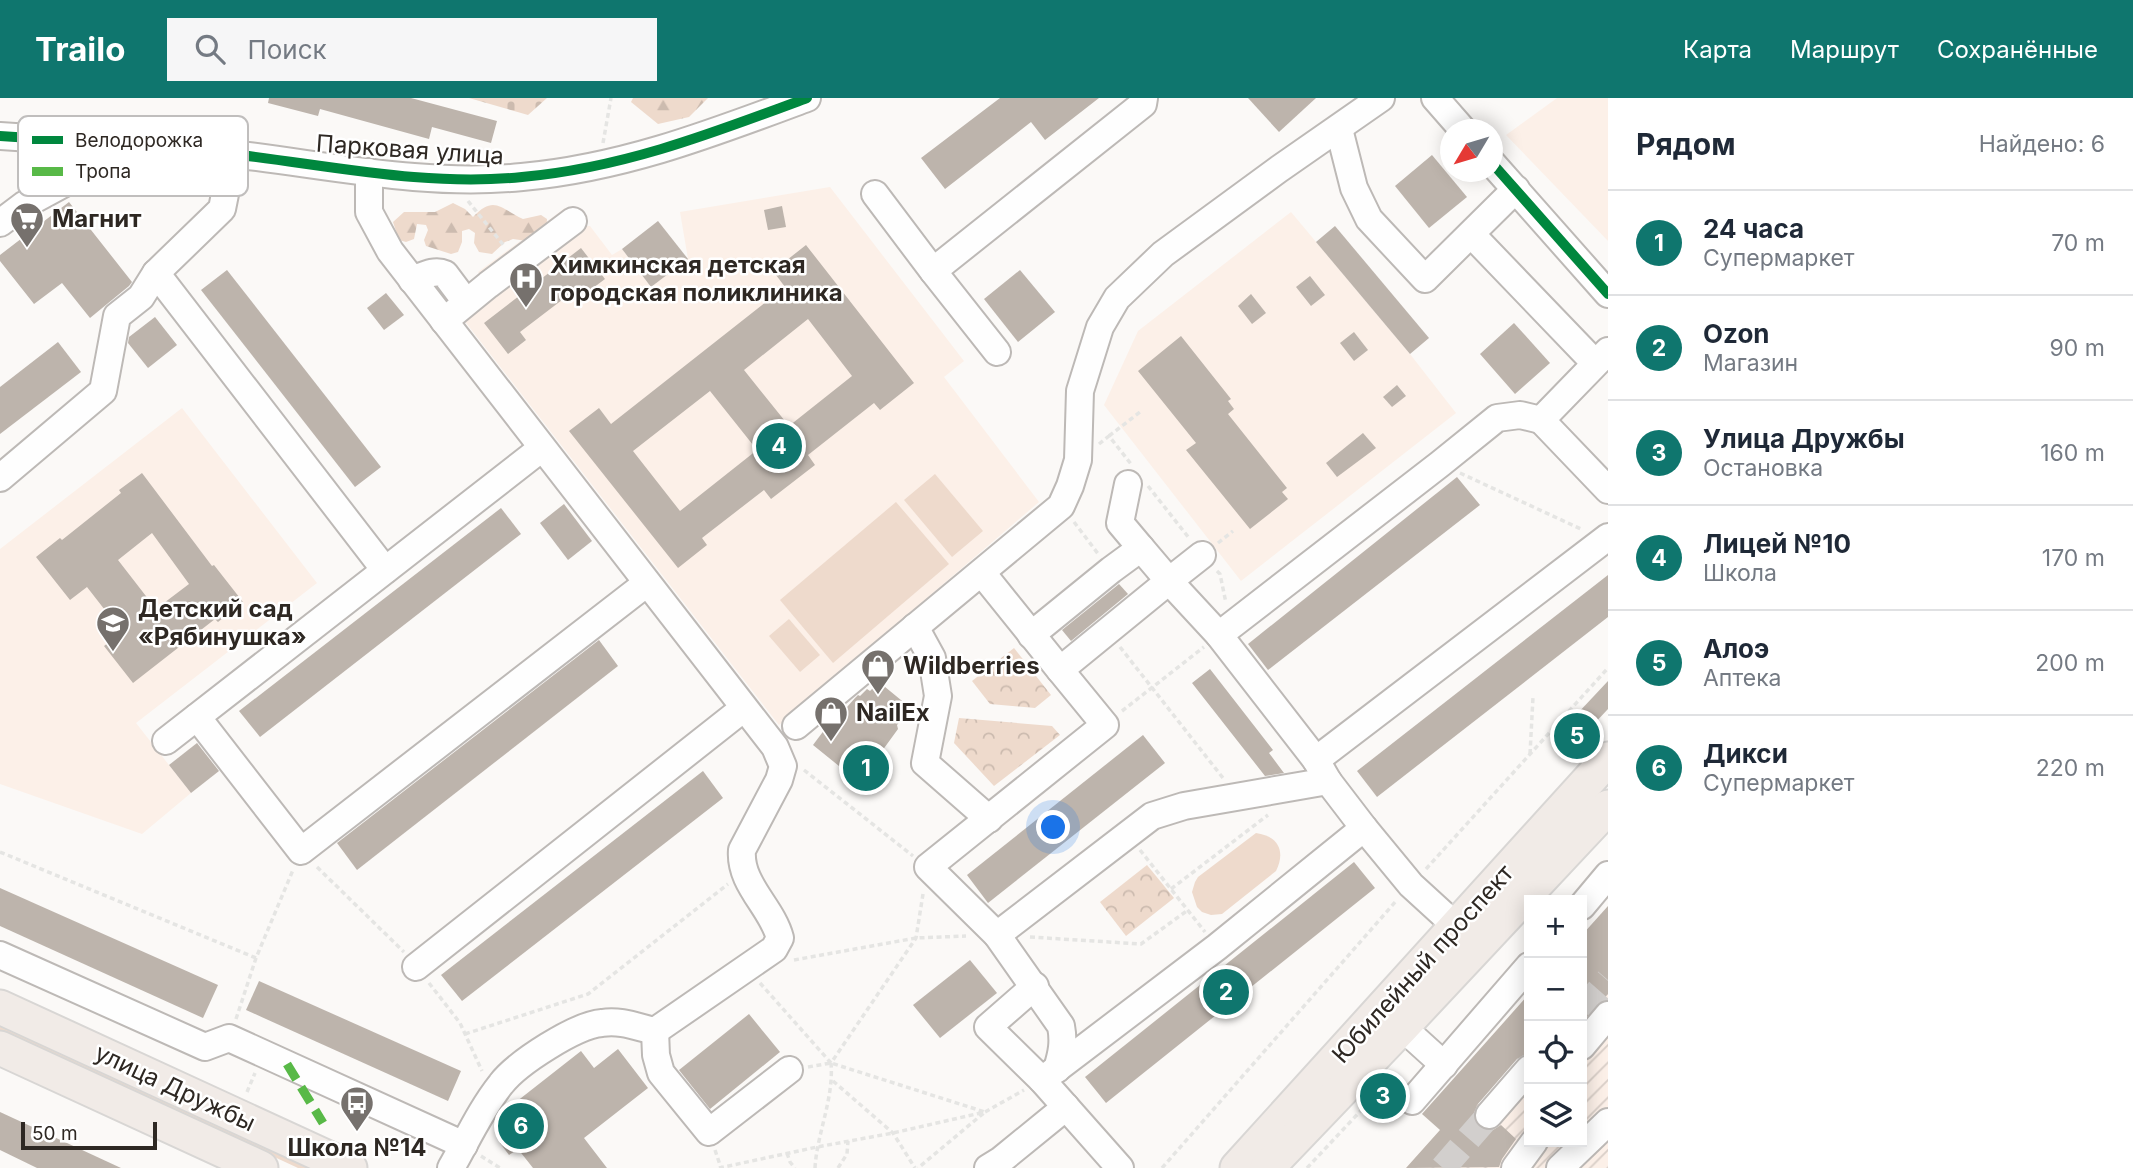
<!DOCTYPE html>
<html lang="ru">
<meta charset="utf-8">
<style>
body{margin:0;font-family:Inter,sans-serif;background:#f6f6f7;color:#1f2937}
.controls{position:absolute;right:21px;bottom:21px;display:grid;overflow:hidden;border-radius:0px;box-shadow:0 4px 18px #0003}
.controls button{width:63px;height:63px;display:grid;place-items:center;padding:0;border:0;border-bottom:2px solid #e0e1e3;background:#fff;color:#1f2937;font:35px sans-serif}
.compass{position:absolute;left:1440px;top:21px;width:63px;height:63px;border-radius:50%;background:#fff;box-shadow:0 4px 18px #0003;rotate:232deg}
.scale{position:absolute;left:21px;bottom:18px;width:136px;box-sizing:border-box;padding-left:7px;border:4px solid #2e2823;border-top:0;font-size:19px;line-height:24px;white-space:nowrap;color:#2e2823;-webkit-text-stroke:5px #fff;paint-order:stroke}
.you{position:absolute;left:1054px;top:730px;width:24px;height:24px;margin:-18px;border:5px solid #fff;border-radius:50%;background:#1a73e8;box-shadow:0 0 0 10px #1a73e833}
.badge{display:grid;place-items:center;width:46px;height:46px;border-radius:50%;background:#0f766e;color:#fff;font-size:23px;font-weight:700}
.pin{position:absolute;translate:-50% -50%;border:4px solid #fff;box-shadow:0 2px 7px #0006}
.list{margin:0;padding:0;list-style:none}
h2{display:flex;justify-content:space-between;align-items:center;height:91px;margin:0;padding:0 28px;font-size:30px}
h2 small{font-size:23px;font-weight:400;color:#747a83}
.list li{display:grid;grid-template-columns:46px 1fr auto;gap:21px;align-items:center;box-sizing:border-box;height:105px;padding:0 28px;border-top:2px solid #e0e1e3}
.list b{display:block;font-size:26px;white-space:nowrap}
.list p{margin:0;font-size:23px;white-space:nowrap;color:#747a83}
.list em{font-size:23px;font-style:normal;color:#747a83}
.icon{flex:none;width:38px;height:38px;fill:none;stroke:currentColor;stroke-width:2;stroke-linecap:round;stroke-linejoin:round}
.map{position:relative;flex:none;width:1608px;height:1070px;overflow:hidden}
header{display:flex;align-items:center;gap:42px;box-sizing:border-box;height:98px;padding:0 35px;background:#0f766e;color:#fff}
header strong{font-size:33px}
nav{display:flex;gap:38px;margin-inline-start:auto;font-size:24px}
.search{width:490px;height:63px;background:#f6f6f7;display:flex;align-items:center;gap:18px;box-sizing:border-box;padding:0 24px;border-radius:0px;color:#747a83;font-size:26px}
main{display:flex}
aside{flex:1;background:#fff}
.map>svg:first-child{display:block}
</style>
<header>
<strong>Trailo</strong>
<div class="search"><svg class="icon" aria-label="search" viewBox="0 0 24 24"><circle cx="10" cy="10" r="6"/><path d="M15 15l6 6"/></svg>Поиск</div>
<nav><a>Карта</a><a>Маршрут</a><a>Сохранённые</a></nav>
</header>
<main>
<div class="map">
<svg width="1608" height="1070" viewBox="0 0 1608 1070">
<defs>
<pattern id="industrial-furrows" width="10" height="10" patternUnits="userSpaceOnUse" patternTransform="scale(1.75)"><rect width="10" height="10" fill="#fcf0e8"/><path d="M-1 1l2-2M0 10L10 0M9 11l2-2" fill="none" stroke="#d8cec7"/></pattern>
<pattern id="forest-firs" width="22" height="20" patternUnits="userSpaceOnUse" patternTransform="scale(1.75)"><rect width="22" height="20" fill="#eedacc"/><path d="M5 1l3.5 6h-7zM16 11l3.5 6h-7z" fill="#ccbbaf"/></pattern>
<pattern id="cemetery-stones" width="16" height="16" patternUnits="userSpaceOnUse" patternTransform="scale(1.75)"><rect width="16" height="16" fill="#eedacc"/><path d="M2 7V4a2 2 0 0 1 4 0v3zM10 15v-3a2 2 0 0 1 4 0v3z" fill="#ccbbaf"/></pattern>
<pattern id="park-crowns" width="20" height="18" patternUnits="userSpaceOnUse" patternTransform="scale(1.75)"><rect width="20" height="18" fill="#eedacc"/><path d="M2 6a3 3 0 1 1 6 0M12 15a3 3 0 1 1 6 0" fill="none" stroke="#ccbbaf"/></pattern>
</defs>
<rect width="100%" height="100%" fill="#fbf9f7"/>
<!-- built -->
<g fill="#fcf0e8">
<polygon points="1557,0 1608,0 1608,143 1506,37"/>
<polygon points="830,89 964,263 944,279 1039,404 779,627 463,221 495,197 478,174 565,110 578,128 590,128 612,157 622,151 651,189 688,161 680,114"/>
<polygon points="1291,114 1410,256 1456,315 1241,483 1104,307 1138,233"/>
<polygon points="182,310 317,485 136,625 191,695 142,736 0,686 0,451"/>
</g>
<!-- industrial -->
<polygon fill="url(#industrial-furrows)" points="1608,848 1608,1070 1406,1070 1470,999 1481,1008 1529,954 1529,1044 1582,1044 1582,878"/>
<!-- green -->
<g fill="#eedacc">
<polygon points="935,376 983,433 952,459 904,402"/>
<polygon points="896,404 949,466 833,565 780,502"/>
<polygon points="789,521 820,557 800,574 769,538"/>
<path d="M1256 735C1278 738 1286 753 1276 773L1222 816 1211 817 1202 814 1197 809 1192 794 1195 784 1198 779Z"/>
<polygon points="0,924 316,1070 298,1070 0,932"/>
</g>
<!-- forest -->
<g fill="url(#forest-firs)">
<polygon points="633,0 708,0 689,19 658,26 631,4"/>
<path d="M453 105 465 111 473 119C494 97 500 110 523 121L541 117 547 121 546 139 534 144 513 141 505 144 492 156 479 154 474 145 475 135 469 131 462 133V144L458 154 451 156 426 148 424 142 428 132 426 127 417 126 414 141 406 144 399 142 393 124 404 114H435Z"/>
</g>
<!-- cemetery -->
<polygon fill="url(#cemetery-stones)" points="469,0 547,0 528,17"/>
<!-- park -->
<g fill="url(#park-crowns)">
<polygon points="1014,550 1051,597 1035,610 990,606 972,583"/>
<polygon points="959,620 1052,628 1060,637 994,688 954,645"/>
<polygon points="1147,767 1174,800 1126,838 1100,804"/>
</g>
<!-- building -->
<g fill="#bdb4ac" fill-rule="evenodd">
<polygon points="269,0 411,0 497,23 491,45 432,29 429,41 320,11 318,18 268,5"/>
<polygon points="1000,0 1099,0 1045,42 1031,24 945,91 921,60"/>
<polygon points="1248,0 1316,0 1279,34"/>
<polygon points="1432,57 1467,99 1429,130 1395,88"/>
<polygon points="69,104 132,184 129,188 90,220 62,185 34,206 0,163 0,157"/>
<polygon points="782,108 786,129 768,132 764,112"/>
<polygon points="658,123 688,161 651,189 622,151"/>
<polygon points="1335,128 1429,240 1410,256 1316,144"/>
<path d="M806 147 914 285 880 312 874 305 808 357 815 367 771 401 764 392 702 440 707 447 678 470 569 333 599 310 611 326 785 189 773 173ZM808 221 852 278 789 328 744 272ZM710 293 757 352 680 413 633 353Z"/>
<polygon points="581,150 605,181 585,196 579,189 520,234 526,242 508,256 484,225"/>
<polygon points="227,172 381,369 355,389 201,192"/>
<polygon points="1020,172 1055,214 1018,244 984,201"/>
<polygon points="1310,178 1325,197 1311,208 1296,189"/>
<polygon points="386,195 404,217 384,232 367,210"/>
<polygon points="1251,196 1266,215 1252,226 1238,208"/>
<polygon points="155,219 177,247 148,270 128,245 129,239"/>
<polygon points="1514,225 1550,265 1515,296 1480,256"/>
<polygon points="1354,234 1368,252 1354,263 1340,245"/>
<polygon points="1181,238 1231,301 1228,303 1234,311 1228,316 1287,390 1282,394 1288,401 1250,431 1186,352 1196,345 1138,273"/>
<polygon points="58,244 81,274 0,336 0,289"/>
<polygon points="1397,287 1406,298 1392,309 1383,299"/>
<polygon points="1363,335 1376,350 1337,379 1326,365"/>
<path d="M142 375 212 468 214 467 243 504 218 524 215 521 133 585 104 548 122 534 87 489 70 502 36 459 60 440 62 442 121 395 119 392ZM152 435 189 486 156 511 118 462Z"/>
<polygon points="1457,379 1480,407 1268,572 1248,546"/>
<polygon points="564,406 592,443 568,462 540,425"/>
<polygon points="501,410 521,436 260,639 239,613"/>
<polygon points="1608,477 1608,519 1377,699 1357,673"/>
<polygon points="1119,486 1128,496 1071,543 1062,532"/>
<polygon points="599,542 618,568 357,772 337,745"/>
<polygon points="1210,571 1273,652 1269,655 1284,675 1265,678 1192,585"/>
<polygon points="1608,583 1608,611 1576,645 1562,632"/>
<polygon points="879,584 907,607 901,617 903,620 897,627 898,631 882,653 883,656 860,685 813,647 837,615 840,617 855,600 858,597 860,598 867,591 870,593"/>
<polygon points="1143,637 1165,665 988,805 967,777"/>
<polygon points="197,645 219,673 191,695 169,667"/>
<polygon points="703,673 723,700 462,903 441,877"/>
<polygon points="1354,764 1375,790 1106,1005 1085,979"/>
<polygon points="0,790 218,887 203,920 0,828"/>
<polygon points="1608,808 1608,896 1582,924 1582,837"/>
<polygon points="970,862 997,895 940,940 913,907"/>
<polygon points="259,883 461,973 448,1003 246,912"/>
<polygon points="1529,896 1529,954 1517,961 1477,1007 1474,1015 1474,1023 1479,1029 1487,1032 1493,1032 1501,1027 1516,1041 1502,1061 1499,1069 1406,1070 1440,1032 1422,1016"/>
<polygon points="749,916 780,954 710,1011 679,972"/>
<polygon points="618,951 648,990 584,1040 607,1070 533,1070 518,1051 509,1057 500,1045 508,1039 495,1022 498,1018 581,953 594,970"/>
<polygon points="0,1014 121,1070 37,1070 0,1052"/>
</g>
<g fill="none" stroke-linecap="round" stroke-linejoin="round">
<!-- minor-tunnel -->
<g stroke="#d2cfcd" stroke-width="26" stroke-dasharray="26 13" stroke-linecap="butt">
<polyline points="1582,912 1608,882"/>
<polyline points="1443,1070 1489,1017"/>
</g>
<!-- minor casing -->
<g stroke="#bdb9b6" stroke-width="30">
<g id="minor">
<polyline points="1435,0 1463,32"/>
<polyline points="1339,31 1354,90 1369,121 1425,181 1516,91"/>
<path d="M0 38C78 43 155 48 232 56 328 67 426 89 522 79 623 70 713 35 807 0"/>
<polyline points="1492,65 1608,196"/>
<path d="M369 74V114L390 153 775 649 783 668 779 682 742 752C739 786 772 809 780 840L774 851 655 933C637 929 621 922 602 925 576 927 517 965 501 986 481 1011 467 1042 451 1070"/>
<polyline points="875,96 933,173"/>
<polyline points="0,125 24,107 135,47"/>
<polyline points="1471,136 1595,265"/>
<polyline points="156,175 385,472"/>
<path d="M412 182C423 178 434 171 445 176L466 204"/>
<polyline points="444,223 488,187 573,123"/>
<polyline points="997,254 933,173 1143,6 1144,0"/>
<polyline points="1541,322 1608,392"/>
<polyline points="0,380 103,293 117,218 141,199 156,175 222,111 233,56"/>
<polyline points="1128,386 1120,425 1141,450"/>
<polyline points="982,475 1060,572 1169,483 1219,537"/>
<polyline points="915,529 932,560 938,598 925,665 989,721"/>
<polyline points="1031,537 1111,472 1141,450 1169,483 1202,457"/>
<polyline points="197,619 301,753 647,485"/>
<polyline points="796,628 1061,408 1070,388 1078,362 1080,293 1100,229 1117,200 1163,156 1279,71 1381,0"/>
<polyline points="166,643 542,350"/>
<polyline points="1316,662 1219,537 1440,366 1497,320 1520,317 1541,322 1608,253"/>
<polyline points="1328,683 1364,730 1411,787 1457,829"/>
<polyline points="1582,808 1608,777"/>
<polyline points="997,837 928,769 1105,627 1060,572"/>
<polyline points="0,857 205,949 229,940 464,1047"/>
<polyline points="416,869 744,610"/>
<polyline points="1035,888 988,929 1042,982 1120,1070"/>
<polyline points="1402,929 1444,967"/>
<polyline points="655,933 656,957 661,975 709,1034 789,972"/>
<polyline points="1582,948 1608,917"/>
<path d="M1057 971C1062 955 1064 944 1061 928L997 837 1152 718 1184 708 1328 683 1316 662 1608 439"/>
<polyline points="1042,982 1217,849 1364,730"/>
<polyline points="1412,1003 1529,868"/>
<polyline points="1489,1017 1529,971"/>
<polyline points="988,1070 1001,1062 1066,1009"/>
<polyline points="1515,1070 1534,1044"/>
<polyline points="1560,1070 1608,1024"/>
</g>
</g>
<!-- major casing -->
<g stroke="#d8d6d4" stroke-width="37">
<g id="major">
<polyline points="0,909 350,1070"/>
<polyline points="0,950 261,1070"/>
<polyline points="1237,1070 1608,661"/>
<polyline points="1267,1070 1402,929 1608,709"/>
</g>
</g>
<!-- path -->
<g stroke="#e5e5e3" stroke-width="3.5" stroke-dasharray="5 3.5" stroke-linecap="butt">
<polyline points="603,45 611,0"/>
<polyline points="468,103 505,149"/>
<polyline points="1109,338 1140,314"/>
<polyline points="1099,346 1109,338 1131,366"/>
<polyline points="1460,375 1583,432"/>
<polyline points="1148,388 1189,440"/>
<polyline points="1074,424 1099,457"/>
<polyline points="1218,445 1233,433"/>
<polyline points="1217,473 1220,476 1226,505"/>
<polyline points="1120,549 1223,680"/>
<polyline points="1122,613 1204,549"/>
<polyline points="1530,656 1533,599"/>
<polyline points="804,672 913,758"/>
<polyline points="1140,752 1205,834"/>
<polyline points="0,754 256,860"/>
<polyline points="317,769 404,854"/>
<polyline points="1426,771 1608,570"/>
<polyline points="1171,791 1268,717"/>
<polyline points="1030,839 1141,846 1188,812"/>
<polyline points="794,862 916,840 966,838"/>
<polyline points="429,885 460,925 482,973"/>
<polyline points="760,885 831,965"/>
<polyline points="236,921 256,860 293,772"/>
<polyline points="465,936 588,896 728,786"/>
<polyline points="808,969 831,965 985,1014 918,1070"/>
<polyline points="833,983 893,1035 915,1070"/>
<polyline points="247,994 255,975"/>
<polyline points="715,1052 721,1070"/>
<polyline points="787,1055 790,1064 795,1070"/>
<polyline points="481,1058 500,1070"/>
<polyline points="719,1070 817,1049 893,1035 985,1014 1024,992"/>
<path d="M815 1070C817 1035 834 1001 831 965L916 840 923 796"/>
<polyline points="838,1070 847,1056 848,1043"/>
<polyline points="1162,1070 1397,802"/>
<polyline points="1307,1070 1368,1005"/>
</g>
<!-- minor -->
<use href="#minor" stroke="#fefefe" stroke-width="26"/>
<!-- major -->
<use href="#major" stroke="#f1ebe7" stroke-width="33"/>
<!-- quiet -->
<polyline stroke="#58b947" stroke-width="9" stroke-dasharray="18 9" stroke-linecap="butt" points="287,966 323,1025"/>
<!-- cycleway casing -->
<g stroke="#fff" stroke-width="15">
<g id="cycleway">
<path d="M0 38C78 43 155 48 232 56 328 67 426 89 522 79 623 70 713 35 807 0"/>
<polyline points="1492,65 1608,196"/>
</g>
</g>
<!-- cycleway -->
<use href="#cycleway" stroke="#00873e" stroke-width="10"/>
</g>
<!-- icons -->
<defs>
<g id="supermarket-pin" transform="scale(1.75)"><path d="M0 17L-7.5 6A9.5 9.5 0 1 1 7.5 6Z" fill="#76716d" stroke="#fff"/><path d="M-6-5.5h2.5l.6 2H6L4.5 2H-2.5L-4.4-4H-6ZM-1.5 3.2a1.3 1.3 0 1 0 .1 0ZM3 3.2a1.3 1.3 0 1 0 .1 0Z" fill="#fff"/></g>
<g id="hospital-pin" transform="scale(1.75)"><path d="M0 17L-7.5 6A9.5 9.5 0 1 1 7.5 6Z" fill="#76716d" stroke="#fff"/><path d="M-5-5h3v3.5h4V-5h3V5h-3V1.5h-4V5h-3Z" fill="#fff"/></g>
<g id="school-pin" transform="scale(1.75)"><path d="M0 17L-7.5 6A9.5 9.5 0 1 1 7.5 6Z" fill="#76716d" stroke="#fff"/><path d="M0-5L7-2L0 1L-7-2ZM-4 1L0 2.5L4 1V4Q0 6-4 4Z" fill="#fff"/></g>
<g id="shop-pin" transform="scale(1.75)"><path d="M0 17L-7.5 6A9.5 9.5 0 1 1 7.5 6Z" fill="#76716d" stroke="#fff"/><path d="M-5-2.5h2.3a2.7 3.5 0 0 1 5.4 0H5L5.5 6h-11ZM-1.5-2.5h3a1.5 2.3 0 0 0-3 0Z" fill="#fff"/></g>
<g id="bus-pin" transform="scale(1.75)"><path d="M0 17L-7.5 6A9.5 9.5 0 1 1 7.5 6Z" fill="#76716d" stroke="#fff"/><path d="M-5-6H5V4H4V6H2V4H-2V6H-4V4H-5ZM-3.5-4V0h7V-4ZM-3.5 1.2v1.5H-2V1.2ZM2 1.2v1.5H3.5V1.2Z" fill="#fff"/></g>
</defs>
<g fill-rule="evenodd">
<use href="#supermarket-pin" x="27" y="121"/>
<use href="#hospital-pin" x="526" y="181"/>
<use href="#school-pin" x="113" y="525"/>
<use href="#shop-pin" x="878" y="568"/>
<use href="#shop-pin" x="831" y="615"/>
<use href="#bus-pin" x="357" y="1005"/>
</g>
<g text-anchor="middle" stroke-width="5" stroke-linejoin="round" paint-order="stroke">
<!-- street labels -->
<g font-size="24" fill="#2e2823" stroke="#fff">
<text transform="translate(410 52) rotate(4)" y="8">Парковая улица</text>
<text transform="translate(1423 866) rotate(-48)" y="8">Юбилейный проспект</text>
<text transform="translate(175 990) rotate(25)" y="8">улица Дружбы</text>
</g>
<!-- poi labels -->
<g font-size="24" font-weight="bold" fill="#2e2823" stroke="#fff" text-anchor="start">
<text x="52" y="129">Магнит</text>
<text x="550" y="175">Химкинская детская<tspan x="550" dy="28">городская поликлиника</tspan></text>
<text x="138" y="519">Детский сад<tspan x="138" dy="28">«Рябинушка»</tspan></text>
<text x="903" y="576">Wildberries</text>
<text x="856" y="623">NailEx</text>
<text x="357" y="1058" text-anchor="middle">Школа №14</text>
</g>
</g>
<!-- legend -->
<rect x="18" y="18" width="230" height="80" rx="10" fill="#fff" stroke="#c0bebd" stroke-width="2"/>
<rect x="32" y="38" width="31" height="8" fill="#00873e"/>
<rect x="32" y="69" width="31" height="9" fill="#58b947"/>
<g font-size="19" fill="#2e2823">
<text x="75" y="49">Велодорожка</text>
<text x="75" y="80">Тропа</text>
</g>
</svg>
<div class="controls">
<button>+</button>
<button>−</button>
<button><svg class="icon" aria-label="locate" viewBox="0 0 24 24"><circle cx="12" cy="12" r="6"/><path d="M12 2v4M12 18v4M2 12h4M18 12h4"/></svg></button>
<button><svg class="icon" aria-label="layers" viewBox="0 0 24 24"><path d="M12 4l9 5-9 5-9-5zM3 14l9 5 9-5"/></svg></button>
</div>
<svg class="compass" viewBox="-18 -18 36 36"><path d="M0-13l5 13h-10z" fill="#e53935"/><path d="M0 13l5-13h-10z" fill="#747a83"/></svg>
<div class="scale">50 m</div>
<div class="you"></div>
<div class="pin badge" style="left:866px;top:670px">1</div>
<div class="pin badge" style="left:1226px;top:894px">2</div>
<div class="pin badge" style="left:1383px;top:998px">3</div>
<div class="pin badge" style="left:779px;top:348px">4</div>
<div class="pin badge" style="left:1577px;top:638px">5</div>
<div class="pin badge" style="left:521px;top:1028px">6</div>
</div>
<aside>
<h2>Рядом<small>Найдено: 6</small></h2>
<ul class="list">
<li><span class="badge">1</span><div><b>24 часа</b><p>Супермаркет</p></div><em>70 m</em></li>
<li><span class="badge">2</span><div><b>Ozon</b><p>Магазин</p></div><em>90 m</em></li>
<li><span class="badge">3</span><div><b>Улица Дружбы</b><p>Остановка</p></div><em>160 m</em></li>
<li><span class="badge">4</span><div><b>Лицей №10</b><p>Школа</p></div><em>170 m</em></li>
<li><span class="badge">5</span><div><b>Алоэ</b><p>Аптека</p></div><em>200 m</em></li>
<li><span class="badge">6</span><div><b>Дикси</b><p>Супермаркет</p></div><em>220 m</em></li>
</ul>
</aside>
</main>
